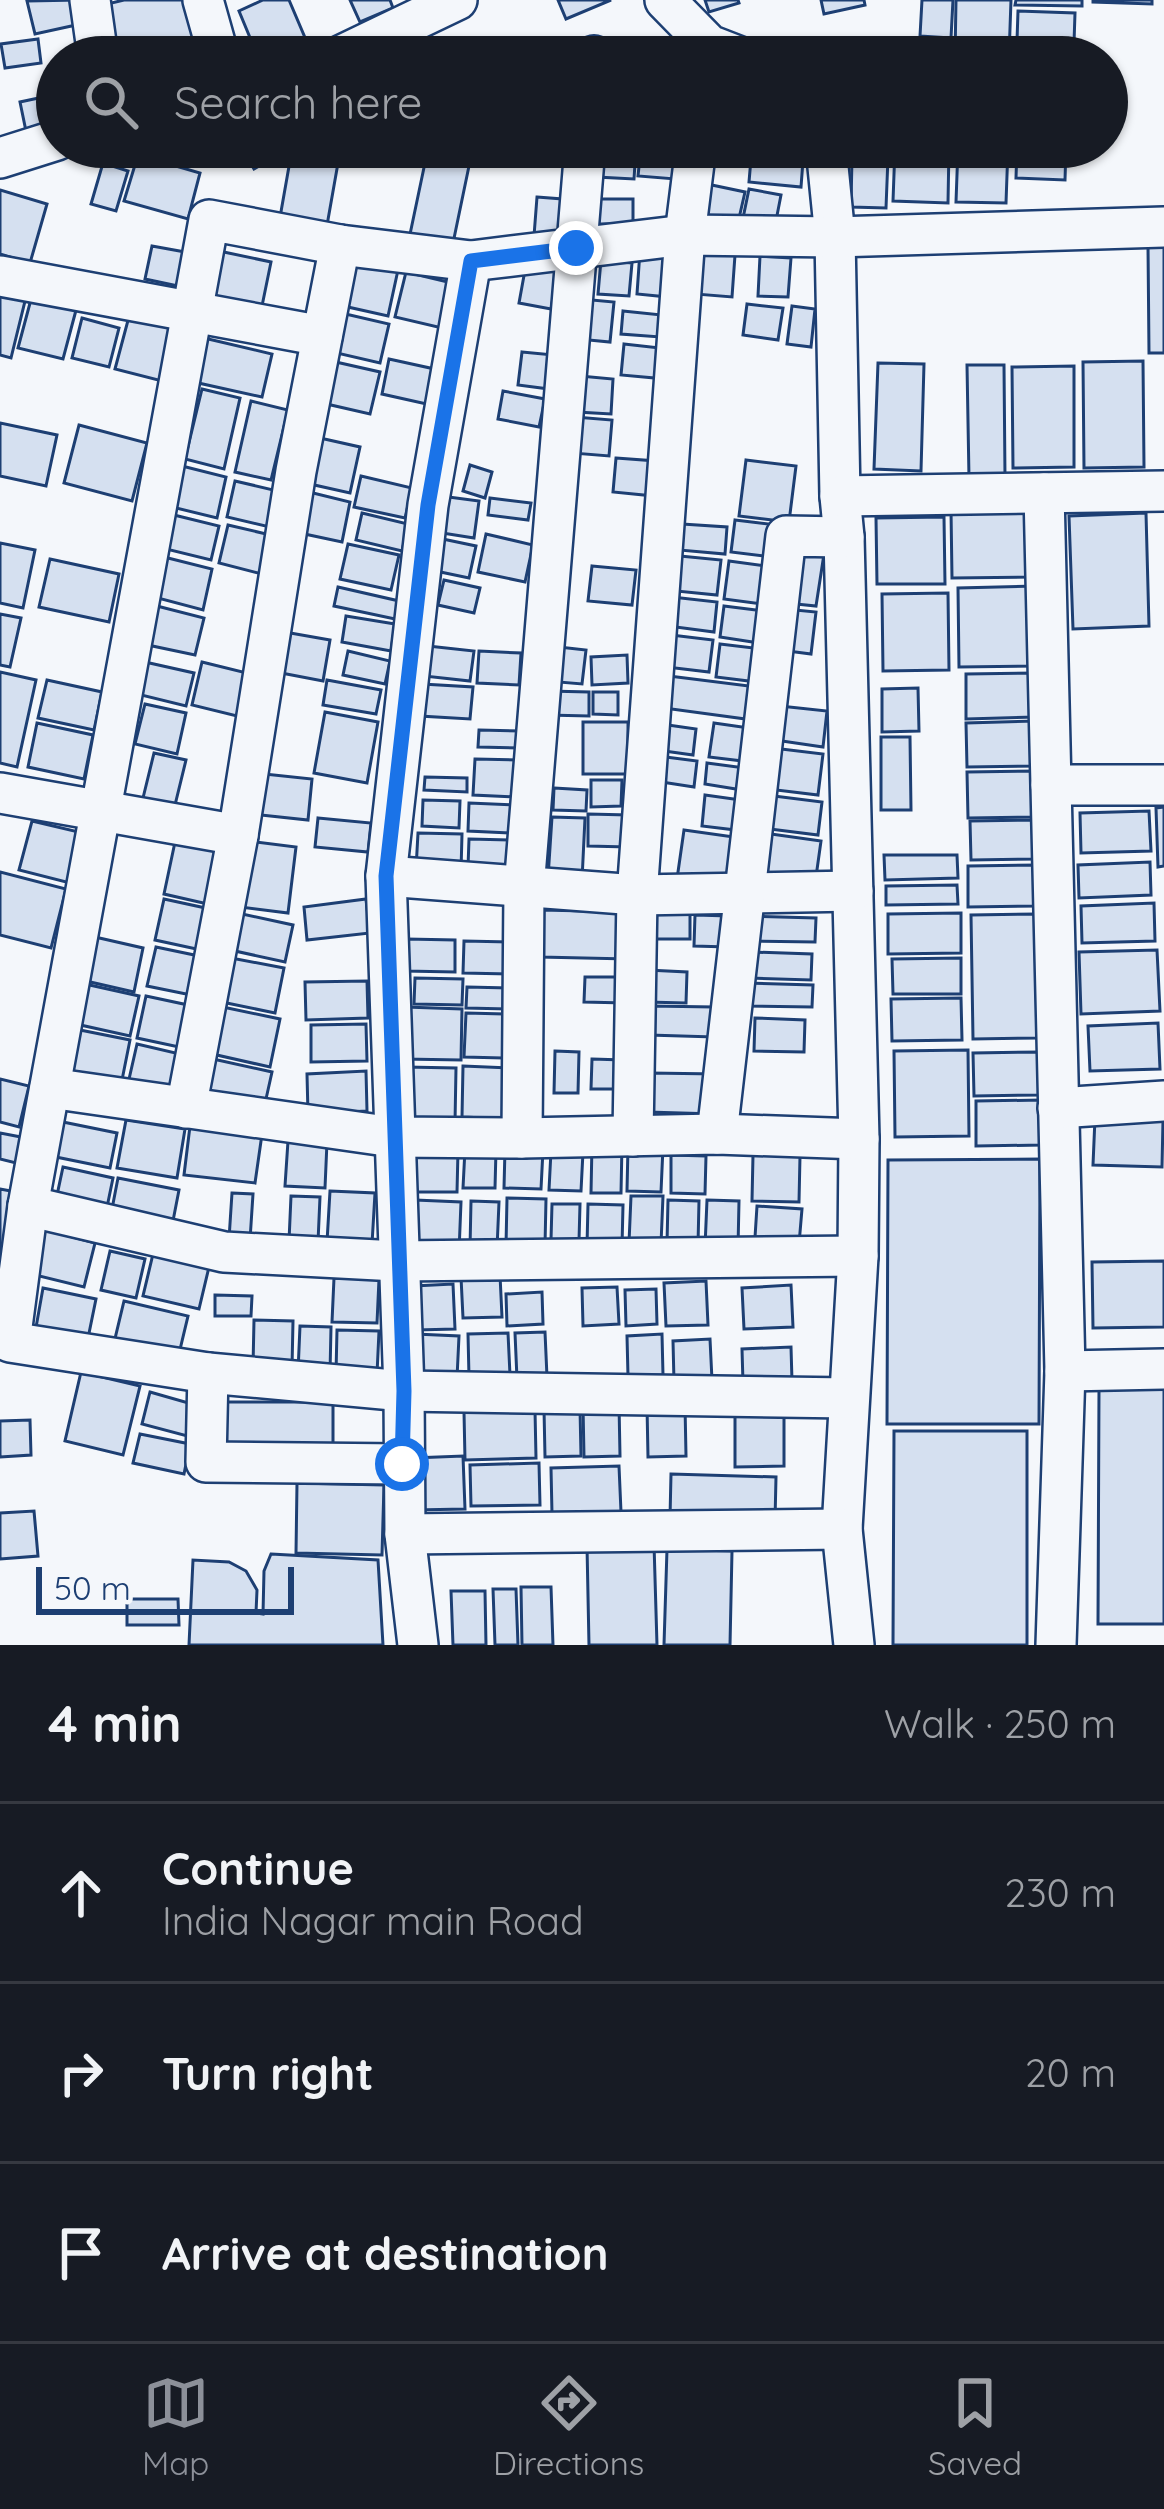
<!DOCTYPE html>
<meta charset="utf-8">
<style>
body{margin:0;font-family:Quicksand,sans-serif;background:#20242c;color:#f1f3f6}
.scale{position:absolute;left:36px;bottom:30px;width:258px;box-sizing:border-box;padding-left:12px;border:6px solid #1d3f73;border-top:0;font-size:33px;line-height:42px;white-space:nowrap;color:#1d3f73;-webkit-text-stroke:9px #f4f7fb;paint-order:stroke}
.stop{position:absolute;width:36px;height:36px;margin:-27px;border:9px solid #1a73e8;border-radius:50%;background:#fff}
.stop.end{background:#1a73e8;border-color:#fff;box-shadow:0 3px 12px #0008}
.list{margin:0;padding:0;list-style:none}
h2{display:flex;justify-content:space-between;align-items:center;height:156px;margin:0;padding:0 48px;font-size:51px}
h2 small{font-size:39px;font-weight:400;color:#9ea1a6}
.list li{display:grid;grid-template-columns:78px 1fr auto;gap:36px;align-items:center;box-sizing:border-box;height:180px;padding:0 48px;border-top:3px solid #363941}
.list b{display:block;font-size:45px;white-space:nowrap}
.list p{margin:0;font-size:39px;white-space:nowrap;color:#9ea1a6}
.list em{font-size:39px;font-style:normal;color:#9ea1a6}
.icon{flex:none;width:66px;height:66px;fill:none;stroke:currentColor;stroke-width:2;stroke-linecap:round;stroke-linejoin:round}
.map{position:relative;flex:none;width:1164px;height:1645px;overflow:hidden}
.search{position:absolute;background:#171b24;box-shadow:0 3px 9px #0004;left:36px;right:36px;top:36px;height:132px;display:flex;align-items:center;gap:30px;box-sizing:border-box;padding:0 42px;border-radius:66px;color:#9ea1a6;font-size:45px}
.sheet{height:696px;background:#171b24}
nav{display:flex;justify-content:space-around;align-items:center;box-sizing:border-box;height:168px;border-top:3px solid #363941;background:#171b24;font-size:33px;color:#9ea1a6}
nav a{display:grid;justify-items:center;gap:6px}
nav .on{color:#8c9099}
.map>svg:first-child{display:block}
</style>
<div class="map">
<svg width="1164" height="1645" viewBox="0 0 1164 1645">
<rect width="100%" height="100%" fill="#f4f7fb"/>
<!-- building -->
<g fill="#d5e0f0" stroke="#1d3f73" stroke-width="3">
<polygon points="80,0 85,23 35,34 27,1"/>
<polygon points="124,0 188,0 198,42 129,57 115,57 103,5"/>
<polygon points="263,0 289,0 306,40 266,57 258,57 239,11"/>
<polygon points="350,0 390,0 393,8 360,22"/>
<polygon points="558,0 611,0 566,19"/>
<polygon points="705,0 738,0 739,3 709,12"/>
<polygon points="821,0 864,0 865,5 824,14"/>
<polygon points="922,0 953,0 951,38 920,36"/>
<polygon points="956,0 1011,0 1009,57 955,57"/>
<polygon points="1016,0 1082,0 1082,6 1015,5"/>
<polygon points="1093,0 1152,0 1152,4 1093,2"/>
<polygon points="1018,11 1075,13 1074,43 1017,41"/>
<polygon points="38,39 41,63 5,68 1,44"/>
<polygon points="680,51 680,57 644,57 644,52"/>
<polygon points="57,94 57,131 27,136 20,102"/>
<polygon points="241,147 291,147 254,169"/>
<polygon points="378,147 421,147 419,155"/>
<polygon points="430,147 470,147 469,155"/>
<polygon points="537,147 575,147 574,161 536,157"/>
<polygon points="600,147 636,148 634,179 597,177"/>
<polygon points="641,147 678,149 675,179 638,176"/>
<polygon points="752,147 804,147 801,187 749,182"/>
<polygon points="895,147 949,147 948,203 893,201"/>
<polygon points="958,147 1008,147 1006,203 956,202"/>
<polygon points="1017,147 1066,147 1065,180 1016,178"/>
<polygon points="138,155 200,173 188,219 124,201"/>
<polygon points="291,155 338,163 326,231 279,223"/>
<polygon points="852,156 888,157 886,208 851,207"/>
<polygon points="426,158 469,166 452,248 409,239"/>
<polygon points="103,163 128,171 116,211 91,204"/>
<polygon points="707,184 745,192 737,227 699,218"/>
<polygon points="749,189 781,195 774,231 742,223"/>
<polygon points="0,190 47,204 30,263 0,254"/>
<polygon points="537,197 575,200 573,239 534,236"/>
<polygon points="597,199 633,199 633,224 596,224"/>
<polygon points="152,246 185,252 178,286 145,279"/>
<polygon points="1148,246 1164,246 1164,353 1149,353"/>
<polygon points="219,251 271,262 262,306 210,295"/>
<polygon points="640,251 672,254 668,297 637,294"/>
<polygon points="699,253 735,255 732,297 695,294"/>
<polygon points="760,256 791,258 788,297 758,296"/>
<polygon points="527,259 559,265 551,309 519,303"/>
<polygon points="349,260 398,270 388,316 339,305"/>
<polygon points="601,260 632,263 629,296 598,294"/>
<polygon points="406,272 452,283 442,328 395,317"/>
<polygon points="34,288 79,299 63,359 18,348"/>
<polygon points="0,295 25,301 11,358 0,355"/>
<polygon points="581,299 614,302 610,342 578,339"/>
<polygon points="747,304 783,308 778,340 743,335"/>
<polygon points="792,306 815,309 811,347 787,344"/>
<polygon points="131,309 178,321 162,381 115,369"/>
<polygon points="623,311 662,315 660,337 621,334"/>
<polygon points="337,312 389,324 380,363 328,351"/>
<polygon points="82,318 119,328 109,367 72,358"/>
<polygon points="204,338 272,354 262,397 194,382"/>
<polygon points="624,344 669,349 666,379 621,375"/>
<polygon points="522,352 554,355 549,389 518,385"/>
<polygon points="389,359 439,370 431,405 382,394"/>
<polygon points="327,360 380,372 370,414 318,402"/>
<polygon points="1143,361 1144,467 1084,468 1083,362"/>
<polygon points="878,363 924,364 921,471 874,469"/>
<polygon points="967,365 1004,365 1005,477 969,478"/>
<polygon points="1074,366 1074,467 1013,468 1012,367"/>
<polygon points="580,376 613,379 611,414 577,412"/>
<polygon points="202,389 240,398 224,469 185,459"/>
<polygon points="503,391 545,399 539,427 498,419"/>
<polygon points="251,401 288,410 271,480 235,472"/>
<polygon points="575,417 612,420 609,456 572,453"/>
<polygon points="0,423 57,435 46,486 0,476"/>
<polygon points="79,425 147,443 132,501 64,483"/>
<polygon points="320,438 360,447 350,493 310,484"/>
<polygon points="616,458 656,461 654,496 613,492"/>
<polygon points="746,460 796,466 789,522 739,516"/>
<polygon points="178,465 226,477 217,518 168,506"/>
<polygon points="470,465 492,472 485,498 463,491"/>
<polygon points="361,476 412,488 405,518 354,507"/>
<polygon points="235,481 282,492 274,528 227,517"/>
<polygon points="309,492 350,502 342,542 300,533"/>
<polygon points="441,496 479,501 474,538 436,532"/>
<polygon points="490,498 531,503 528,520 488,515"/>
<polygon points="1029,509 1030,577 952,578 951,510"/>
<polygon points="362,513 408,524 402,551 356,540"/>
<polygon points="1146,513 1149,626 1073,629 1069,516"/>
<polygon points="174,515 219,526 211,560 166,549"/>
<polygon points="944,517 945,584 877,584 876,518"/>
<polygon points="735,520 777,525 773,557 731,552"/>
<polygon points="682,524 727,527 725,554 679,550"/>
<polygon points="228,525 275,536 266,575 219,563"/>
<polygon points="486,534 533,545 525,582 478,572"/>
<polygon points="438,538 476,546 469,578 431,570"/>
<polygon points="0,543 35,550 23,608 0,603"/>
<polygon points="348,544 399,555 391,590 340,579"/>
<polygon points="793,550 824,554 816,606 786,603"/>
<polygon points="680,556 721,560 717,595 676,591"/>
<polygon points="164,557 212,569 203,610 154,597"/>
<polygon points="50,559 119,574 109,622 39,607"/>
<polygon points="729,561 774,567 769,605 724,599"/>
<polygon points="592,566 636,570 632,605 588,601"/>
<polygon points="444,580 480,588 474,613 438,605"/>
<polygon points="1035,586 1036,666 959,667 958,588"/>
<polygon points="338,587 399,601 395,619 334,606"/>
<polygon points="948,593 949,670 883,671 882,594"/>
<polygon points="672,597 717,602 714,632 668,626"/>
<polygon points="153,605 204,618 195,655 143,644"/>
<polygon points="724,606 764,611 759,643 720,637"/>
<polygon points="785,609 816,612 811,654 780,650"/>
<polygon points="0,614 21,618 10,667 0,665"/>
<polygon points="346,616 395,624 391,651 342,642"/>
<polygon points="279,631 330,640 323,681 271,671"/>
<polygon points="663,634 713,640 709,672 658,666"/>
<polygon points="720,644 762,649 757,682 716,677"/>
<polygon points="428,646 474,651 470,681 424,676"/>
<polygon points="550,646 586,650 582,684 546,681"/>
<polygon points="348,651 390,661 385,684 343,675"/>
<polygon points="479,651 521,653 519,685 477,683"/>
<polygon points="627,655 628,683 592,685 591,657"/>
<polygon points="145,662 194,673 186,706 137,694"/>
<polygon points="202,662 251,674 241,717 192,705"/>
<polygon points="0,672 36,680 17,767 0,763"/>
<polygon points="1036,673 1036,717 966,719 966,674"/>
<polygon points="669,676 757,687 753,720 664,708"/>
<polygon points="47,680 102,692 94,730 38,718"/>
<polygon points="327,680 381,690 376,714 323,705"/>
<polygon points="422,684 473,687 470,719 420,716"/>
<polygon points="918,688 919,731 882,732 882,689"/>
<polygon points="547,691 589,692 589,716 547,715"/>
<polygon points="593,692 618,692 618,715 593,714"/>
<polygon points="145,704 186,713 177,754 135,744"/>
<polygon points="780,706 827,711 823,747 775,740"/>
<polygon points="325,712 378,722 367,783 314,773"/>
<polygon points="1036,721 1037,766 967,767 966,723"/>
<rect x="583" y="722" width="45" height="52"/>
<polygon points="37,723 93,735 84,779 28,767"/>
<polygon points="714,723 756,729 751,762 709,757"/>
<polygon points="661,724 696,729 693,755 657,750"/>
<polygon points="479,730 522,731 521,748 478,747"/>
<polygon points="881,737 910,737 911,810 881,810"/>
<polygon points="773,748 823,754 818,795 768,789"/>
<polygon points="154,753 186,760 175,805 143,798"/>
<polygon points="658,756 697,761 694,787 655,781"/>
<polygon points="475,759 518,760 517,797 473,795"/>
<polygon points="707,763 745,768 742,790 705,784"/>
<polygon points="1037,771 1038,817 968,818 967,772"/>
<polygon points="255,773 312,779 308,820 251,814"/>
<polygon points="425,777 467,778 467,792 424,790"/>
<polygon points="591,780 622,780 621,806 591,807"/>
<polygon points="554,788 587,790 586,811 553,810"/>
<polygon points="705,795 748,801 744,831 702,826"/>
<polygon points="766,795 822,802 818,835 762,828"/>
<polygon points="423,800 460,801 459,828 422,826"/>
<polygon points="469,803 513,805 512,833 468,831"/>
<polygon points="1164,807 1164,866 1158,867 1156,808"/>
<polygon points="1149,811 1151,851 1081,853 1080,813"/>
<polygon points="588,814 628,815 628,847 588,846"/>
<polygon points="552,817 585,818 582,880 548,878"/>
<polygon points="318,818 371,823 368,852 315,847"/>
<polygon points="1037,820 1038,859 971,860 970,821"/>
<polygon points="32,821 83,833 70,883 19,870"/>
<polygon points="684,830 741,838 735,887 677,879"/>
<polygon points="418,833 462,834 461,871 416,869"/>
<polygon points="764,833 821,841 815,884 758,876"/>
<polygon points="469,839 512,840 510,868 468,867"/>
<polygon points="248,841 296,847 288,913 240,907"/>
<polygon points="175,842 224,853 212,905 164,894"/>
<polygon points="884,855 957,855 958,878 885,880"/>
<polygon points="1150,862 1151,895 1079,898 1078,865"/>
<polygon points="1038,865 1038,906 968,907 968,866"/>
<polygon points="0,872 66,889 51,948 0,935"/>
<polygon points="957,885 958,904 886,905 886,886"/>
<polygon points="164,899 210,909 201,950 155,940"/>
<polygon points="366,899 370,933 307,940 304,907"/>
<polygon points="1154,903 1155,941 1082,943 1081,906"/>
<polygon points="655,908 690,909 690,939 654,939"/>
<polygon points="541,910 629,912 628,959 540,957"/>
<polygon points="233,912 293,925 285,962 226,949"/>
<polygon points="961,913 961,953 888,954 888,914"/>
<polygon points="1035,914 1037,1038 973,1039 971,915"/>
<polygon points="695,915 729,916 728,947 694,946"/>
<polygon points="745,916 816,918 815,942 745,941"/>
<polygon points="95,937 143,948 134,992 86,981"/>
<polygon points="406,939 455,940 455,972 405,971"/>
<polygon points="464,941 512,942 512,974 463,973"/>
<polygon points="156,947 199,956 191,995 147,986"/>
<polygon points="1157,950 1160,1011 1081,1014 1079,952"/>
<polygon points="751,952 812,954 811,980 750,978"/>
<polygon points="226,957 284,968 275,1013 217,1001"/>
<polygon points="961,958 961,994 893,994 892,959"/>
<polygon points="647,970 687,972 686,1003 646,1002"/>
<polygon points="585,977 625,977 625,1003 584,1002"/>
<polygon points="415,978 463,979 462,1005 414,1004"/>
<polygon points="367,981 368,1018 306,1020 305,982"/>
<polygon points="744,983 813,985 812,1007 744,1006"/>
<polygon points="85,984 139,996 130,1036 76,1024"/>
<polygon points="467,987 509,988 508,1009 466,1008"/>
<polygon points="146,996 188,1005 179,1047 137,1038"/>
<polygon points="961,998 962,1040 892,1041 891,999"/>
<polygon points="218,1006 280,1019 270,1067 208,1053"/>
<polygon points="650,1006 714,1007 714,1037 649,1035"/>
<polygon points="405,1007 462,1009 461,1060 403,1059"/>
<polygon points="466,1013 504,1014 503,1058 464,1057"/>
<polygon points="755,1018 805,1020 804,1052 754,1051"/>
<polygon points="1158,1023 1160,1069 1090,1071 1088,1026"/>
<polygon points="366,1024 367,1061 311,1062 311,1025"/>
<polygon points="75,1029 130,1040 121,1085 65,1073"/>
<polygon points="137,1044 180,1054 170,1097 127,1088"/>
<polygon points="968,1050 969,1136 895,1137 894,1051"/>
<polygon points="555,1051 579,1052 578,1093 554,1093"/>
<polygon points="1040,1052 1040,1095 974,1096 973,1053"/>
<polygon points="204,1057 272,1072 264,1108 196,1093"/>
<polygon points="592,1059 623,1060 623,1089 591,1089"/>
<polygon points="463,1066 511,1068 510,1119 462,1117"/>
<polygon points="405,1067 456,1068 455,1123 404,1122"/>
<polygon points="366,1071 367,1111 308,1114 307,1074"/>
<polygon points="649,1073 717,1074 716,1114 647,1112"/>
<polygon points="0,1079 29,1086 19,1127 0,1122"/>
<polygon points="1042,1100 1042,1145 976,1146 976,1101"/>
<polygon points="1095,1118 1163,1120 1162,1167 1093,1165"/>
<polygon points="126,1120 185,1129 177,1178 117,1168"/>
<polygon points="63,1122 117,1133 110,1168 56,1157"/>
<polygon points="190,1126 262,1134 255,1183 184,1175"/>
<polygon points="0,1133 26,1138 20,1164 0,1159"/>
<polygon points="288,1141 327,1142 325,1188 285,1186"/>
<polygon points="592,1144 622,1144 621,1193 591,1193"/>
<polygon points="628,1146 663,1147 661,1192 627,1191"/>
<polygon points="465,1149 496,1150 495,1188 463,1188"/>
<polygon points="505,1149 543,1150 541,1189 504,1188"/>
<polygon points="411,1150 458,1151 457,1192 410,1192"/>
<polygon points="551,1151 583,1152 581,1191 549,1190"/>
<polygon points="671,1155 706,1156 705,1194 671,1193"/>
<polygon points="753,1155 800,1156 799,1202 752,1201"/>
<polygon points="1040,1159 1039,1424 887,1424 888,1160"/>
<polygon points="63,1167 113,1178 106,1212 56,1200"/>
<polygon points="118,1178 179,1190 172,1226 111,1214"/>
<polygon points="0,1189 16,1192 2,1251 0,1251"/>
<polygon points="330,1191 375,1193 372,1244 327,1242"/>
<polygon points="232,1193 253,1194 250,1240 229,1239"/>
<polygon points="291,1196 320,1197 318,1242 289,1241"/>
<polygon points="631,1196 663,1196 661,1244 629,1243"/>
<polygon points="507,1198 546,1199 545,1246 506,1246"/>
<polygon points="415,1200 461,1202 459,1252 414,1251"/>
<polygon points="668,1200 699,1201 698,1245 667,1244"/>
<polygon points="707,1200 739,1201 738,1248 705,1247"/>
<polygon points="471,1201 499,1202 497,1249 470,1248"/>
<polygon points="552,1204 580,1204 579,1241 551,1240"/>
<polygon points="588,1204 623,1205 622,1247 587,1246"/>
<polygon points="757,1206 802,1209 798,1256 754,1253"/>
<polygon points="43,1229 95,1243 84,1287 31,1274"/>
<polygon points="110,1251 145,1259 136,1298 101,1290"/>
<polygon points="153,1254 209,1267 199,1309 143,1296"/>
<polygon points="1164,1261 1164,1327 1093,1328 1092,1262"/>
<polygon points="500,1275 502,1317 463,1318 461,1277"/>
<polygon points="334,1278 379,1279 377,1323 332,1322"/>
<polygon points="706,1281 708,1325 666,1326 664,1283"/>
<polygon points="453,1284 455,1329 416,1330 414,1286"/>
<polygon points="791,1285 793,1327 744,1329 742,1288"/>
<polygon points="617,1287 619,1324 583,1326 582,1288"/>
<polygon points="43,1288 96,1299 87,1343 35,1333"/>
<polygon points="656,1289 657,1324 626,1326 625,1290"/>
<polygon points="542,1292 543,1324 507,1326 506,1294"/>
<polygon points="215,1295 252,1296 251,1316 215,1316"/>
<polygon points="124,1301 188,1316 177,1362 113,1347"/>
<polygon points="254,1320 293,1321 292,1368 253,1367"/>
<polygon points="300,1326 331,1327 330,1373 298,1372"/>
<polygon points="337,1330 379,1331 377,1374 336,1373"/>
<polygon points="545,1332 547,1377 517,1379 515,1333"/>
<polygon points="508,1333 510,1375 469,1377 468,1334"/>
<polygon points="415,1334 459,1336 457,1378 413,1376"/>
<polygon points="662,1334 663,1375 628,1376 627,1336"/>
<polygon points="710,1339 712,1380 674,1382 673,1341"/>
<polygon points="791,1347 792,1381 743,1383 742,1349"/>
<polygon points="81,1372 140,1386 123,1455 65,1441"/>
<polygon points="1099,1389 1164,1389 1164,1624 1098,1624"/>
<polygon points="150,1392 199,1406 191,1437 142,1424"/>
<rect x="215" y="1402" width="118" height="46"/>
<polygon points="619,1404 620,1456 584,1457 583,1406"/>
<polygon points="685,1405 686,1456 648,1457 647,1406"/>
<polygon points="580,1408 581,1456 545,1457 544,1409"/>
<polygon points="535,1410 536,1458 465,1460 464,1412"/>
<polygon points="735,1411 784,1411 784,1466 735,1467"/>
<polygon points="30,1420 31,1455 0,1457 0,1421"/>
<polygon points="894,1431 1027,1431 1027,1645 893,1645"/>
<polygon points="140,1434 190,1444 184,1474 133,1463"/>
<polygon points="463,1456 465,1509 414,1510 413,1458"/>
<polygon points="539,1463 540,1505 471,1506 470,1465"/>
<polygon points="619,1466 621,1512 552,1514 551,1468"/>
<polygon points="671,1474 776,1477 775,1521 670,1518"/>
<polygon points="297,1483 384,1485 382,1555 296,1553"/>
<polygon points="34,1511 38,1556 0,1559 0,1513"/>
<polygon points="654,1544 657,1645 589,1645 587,1546"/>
<polygon points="667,1549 732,1551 730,1645 664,1645"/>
<polygon points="271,1554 378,1560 383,1645 189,1645 193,1560 229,1562 246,1571 257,1590 256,1613 263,1614 264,1571"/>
<polygon points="521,1587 551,1587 553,1645 522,1645"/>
<polygon points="493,1589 516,1589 518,1645 495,1645"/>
<polygon points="451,1591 485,1591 486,1645 453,1645"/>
<polygon points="127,1599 178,1599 179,1625 127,1625"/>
</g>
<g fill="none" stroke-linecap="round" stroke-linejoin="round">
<!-- minor casing -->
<g stroke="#1d3f73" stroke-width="44">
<g id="minor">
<polyline points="90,0 98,57"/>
<polyline points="203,0 219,57"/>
<polyline points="665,0 709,45 740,57"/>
<polyline points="338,57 457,0"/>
<polyline points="594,57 594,56"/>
<polyline points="826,147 835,237 840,496 844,537 859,1139 858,1256 842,1529 854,1645"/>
<polyline points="0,158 57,140"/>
<polyline points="340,245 209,220 28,1206 10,1342 208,1373 404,1391 849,1398"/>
<polyline points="0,276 322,336"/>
<polyline points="1044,493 1065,1371 1056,1645"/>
<polyline points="840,496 1164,491"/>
<polyline points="1051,785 1164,785"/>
<polyline points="0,793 238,835"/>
<polyline points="386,876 637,895 853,891"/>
<polyline points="50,1088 393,1137 522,1138 717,1134 859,1139"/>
<polyline points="186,1108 238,835 296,471 340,245 471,261 685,235 835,237 1164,227"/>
<polyline points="1058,1108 1164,1101"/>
<polyline points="717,1134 786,536 844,537"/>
<polyline points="633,1136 637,895 685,235 696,147"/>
<polyline points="522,1138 524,888 585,147"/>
<polyline points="28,1206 224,1252 397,1261 858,1256"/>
<polyline points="1065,1371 1164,1369"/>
<polyline points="208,1373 206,1462 402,1464"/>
<polyline points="405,1534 842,1529"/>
<polyline points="418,1645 405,1534 404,1391 386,876 428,505 471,261"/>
</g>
</g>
<!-- minor -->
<use href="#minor" stroke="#f4f7fb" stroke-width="39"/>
</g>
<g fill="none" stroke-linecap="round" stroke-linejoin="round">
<!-- route -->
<polyline stroke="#1a73e8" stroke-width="15" points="402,1464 404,1391 386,876 428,505 471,261 576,248"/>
</g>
</svg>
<div class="scale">50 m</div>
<div class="stop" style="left:402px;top:1464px"></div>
<div class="stop end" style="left:576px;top:248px"></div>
<div class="search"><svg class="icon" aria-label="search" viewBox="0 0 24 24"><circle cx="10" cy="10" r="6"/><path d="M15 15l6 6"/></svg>Search here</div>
</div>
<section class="sheet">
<h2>4 min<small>Walk · 250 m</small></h2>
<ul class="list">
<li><svg class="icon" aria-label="ahead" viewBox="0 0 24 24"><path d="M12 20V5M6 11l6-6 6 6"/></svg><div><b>Continue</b><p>India Nagar main Road</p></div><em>230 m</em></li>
<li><svg class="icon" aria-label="right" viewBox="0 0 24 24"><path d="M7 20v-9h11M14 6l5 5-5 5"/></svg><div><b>Turn right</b></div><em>20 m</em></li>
<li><svg class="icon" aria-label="arrive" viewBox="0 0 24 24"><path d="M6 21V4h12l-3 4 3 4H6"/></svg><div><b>Arrive at destination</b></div></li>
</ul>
</section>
<nav>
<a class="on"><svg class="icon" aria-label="map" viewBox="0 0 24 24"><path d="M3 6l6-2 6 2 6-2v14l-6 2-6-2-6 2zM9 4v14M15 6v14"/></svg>Map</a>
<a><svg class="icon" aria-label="directions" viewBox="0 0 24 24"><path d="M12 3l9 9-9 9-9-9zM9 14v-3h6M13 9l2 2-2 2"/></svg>Directions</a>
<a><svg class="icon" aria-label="saved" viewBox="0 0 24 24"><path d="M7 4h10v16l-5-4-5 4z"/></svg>Saved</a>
</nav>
